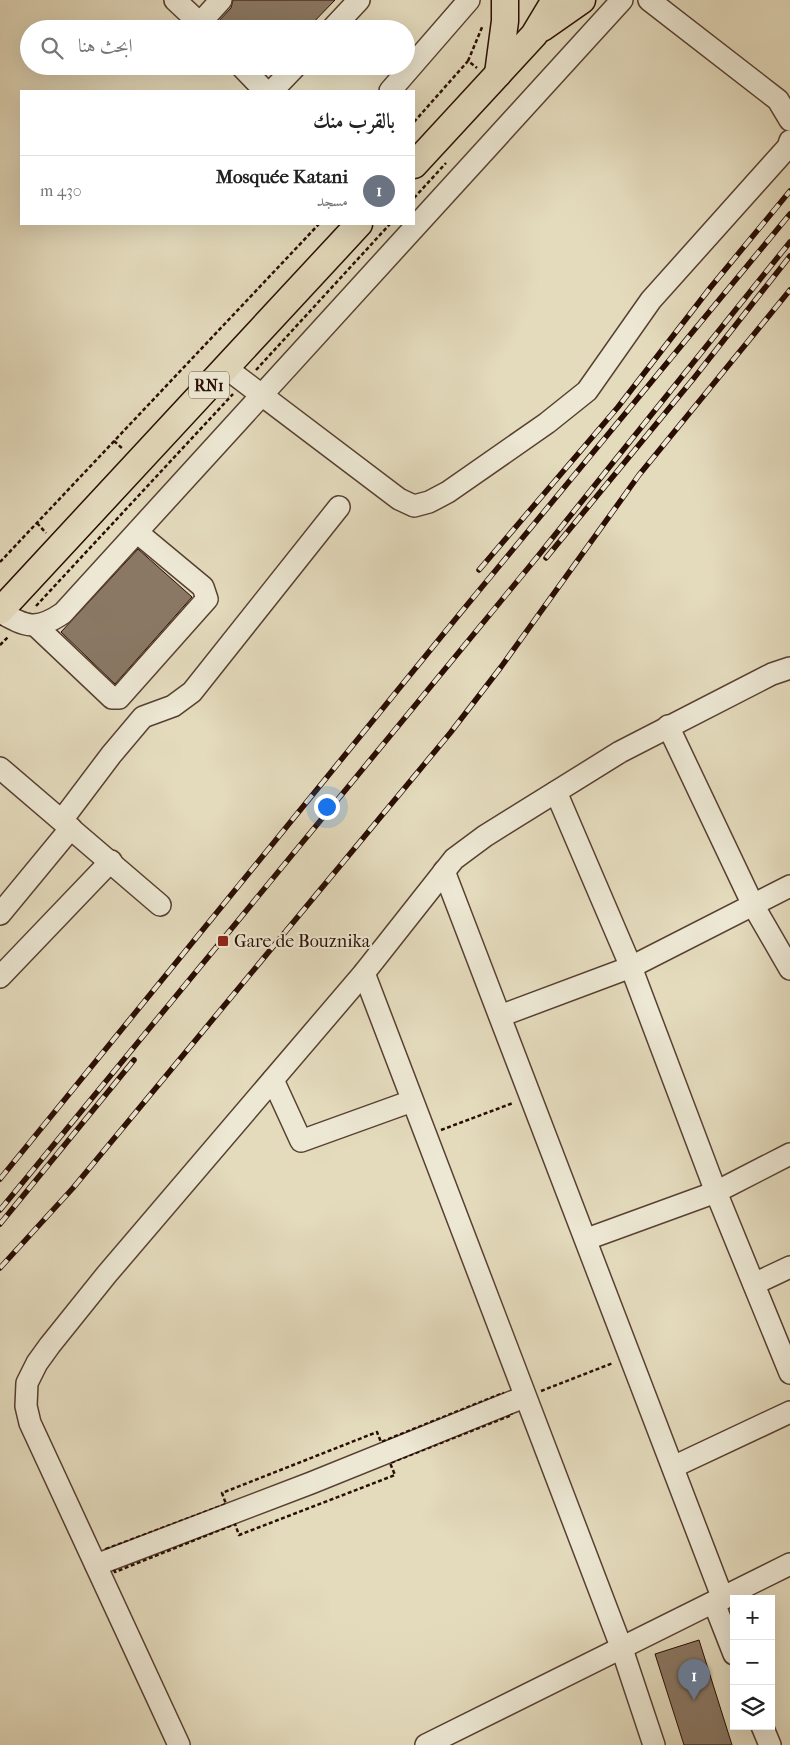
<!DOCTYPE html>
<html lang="ar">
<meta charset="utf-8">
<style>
body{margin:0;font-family:"IM FELL French Canon",Amiri,serif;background:#f2f2f2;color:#222;direction:rtl}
.controls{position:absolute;right:15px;bottom:15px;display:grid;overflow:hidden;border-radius:0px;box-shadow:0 5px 20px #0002}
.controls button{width:45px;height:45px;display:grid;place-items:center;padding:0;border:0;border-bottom:1px solid #e0e0e0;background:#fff;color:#222;font:25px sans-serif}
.you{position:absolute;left:326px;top:806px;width:18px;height:18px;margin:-12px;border:4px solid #fff;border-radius:50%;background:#1a73e8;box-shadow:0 0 0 8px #1a73e833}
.badge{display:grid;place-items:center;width:32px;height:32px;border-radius:50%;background:#2563eb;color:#fff;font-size:16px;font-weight:700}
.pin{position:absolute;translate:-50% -41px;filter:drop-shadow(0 1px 2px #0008)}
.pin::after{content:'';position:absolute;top:26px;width:18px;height:15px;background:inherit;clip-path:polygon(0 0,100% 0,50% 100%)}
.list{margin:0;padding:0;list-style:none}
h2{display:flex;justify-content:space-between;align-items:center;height:65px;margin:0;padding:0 20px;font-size:21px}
h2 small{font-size:16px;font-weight:400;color:#767676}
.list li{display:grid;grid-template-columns:32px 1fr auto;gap:15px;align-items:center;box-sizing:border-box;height:70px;padding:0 20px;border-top:1px solid #e0e0e0}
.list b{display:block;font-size:19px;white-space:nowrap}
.list p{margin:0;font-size:16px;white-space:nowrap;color:#767676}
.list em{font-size:16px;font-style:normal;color:#767676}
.icon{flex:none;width:28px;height:28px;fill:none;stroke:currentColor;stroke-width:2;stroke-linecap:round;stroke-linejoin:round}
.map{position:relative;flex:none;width:790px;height:1745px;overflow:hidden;direction:ltr}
.search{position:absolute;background:#fff;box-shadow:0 5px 20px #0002;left:20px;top:20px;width:395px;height:55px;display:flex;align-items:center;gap:12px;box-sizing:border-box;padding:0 18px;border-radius:28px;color:#767676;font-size:19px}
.panel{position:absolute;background:#fff;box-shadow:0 5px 20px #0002;left:20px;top:90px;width:395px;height:135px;border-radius:0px;direction:rtl}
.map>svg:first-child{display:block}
</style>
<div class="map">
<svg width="790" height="1745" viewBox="0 0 790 1745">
<rect width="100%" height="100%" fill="#e4dbbd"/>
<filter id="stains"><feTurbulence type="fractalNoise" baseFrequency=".004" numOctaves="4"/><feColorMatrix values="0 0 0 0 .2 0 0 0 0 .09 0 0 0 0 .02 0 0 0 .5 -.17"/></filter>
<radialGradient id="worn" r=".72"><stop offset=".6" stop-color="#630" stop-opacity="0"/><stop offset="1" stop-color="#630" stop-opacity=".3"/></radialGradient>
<!-- building -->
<g fill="#8a7864" stroke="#290d03">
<polygon points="233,0 335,0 307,29 221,29 217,23 231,8"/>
<polygon points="138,549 192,597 115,684 61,632"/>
<polygon points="699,1640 732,1745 684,1745 655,1654"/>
</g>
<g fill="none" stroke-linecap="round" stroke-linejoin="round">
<!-- minor casing -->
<g stroke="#584032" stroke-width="24">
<g id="minor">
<polyline points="175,0 206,29"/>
<polyline points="649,0 778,100 790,120"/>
<polyline points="200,23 221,0"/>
<polyline points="332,29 359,0"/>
<polyline points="241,66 265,91"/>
<polyline points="272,91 296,66"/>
<polyline points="390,91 469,0"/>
<polyline points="226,368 399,499 414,506 429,502 448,492 547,423 587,391 651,300 788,147 790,141"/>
<path d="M0 612C26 627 37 631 63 613L622 0"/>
<polyline points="36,626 112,698 119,698 207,599 203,587 138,533"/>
<polyline points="668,726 753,905 790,969"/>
<polyline points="0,768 160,905"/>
<polyline points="556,792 631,967 716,1192 790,1373"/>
<polyline points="62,820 111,755 143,717 173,706 192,692 339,507"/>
<polyline points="444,871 723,1599"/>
<polyline points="0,914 71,828"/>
<polyline points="364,973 622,1649 654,1745"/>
<polyline points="0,977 111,861"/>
<polyline points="500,1016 631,967 790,886"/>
<polyline points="273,1080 301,1141 412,1101"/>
<polyline points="587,1239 716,1192 790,1154"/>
<polyline points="754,1284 790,1267"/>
<polyline points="673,1467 790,1412"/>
<polyline points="96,1565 311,1483 524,1397"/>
<polyline points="714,1603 734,1654"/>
<polyline points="762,1726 770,1745"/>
<polyline points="179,1745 30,1423 26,1406 27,1383 37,1363 50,1345 107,1274 364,973 454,859 485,836 620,752 772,674 790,668"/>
<polyline points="426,1745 790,1564"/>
</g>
</g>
<!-- major casing -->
<g stroke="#290d03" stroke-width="29">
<g id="major">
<polyline points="542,28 582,0"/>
<polyline points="498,74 505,21 505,0"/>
<polyline points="414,165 534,35 555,0"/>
<polyline points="0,611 359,224"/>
</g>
</g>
<!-- path -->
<g stroke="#290d03" stroke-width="2.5" stroke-dasharray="4 2.5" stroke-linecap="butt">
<polyline points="468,61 483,25"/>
<polyline points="414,122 468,61 477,68"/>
<polyline points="414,198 446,163"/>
<polyline points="256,370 390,224"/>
<polyline points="114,441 123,449"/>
<polyline points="37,523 46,533"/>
<polyline points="0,562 319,224"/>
<polyline points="36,606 233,394"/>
<polyline points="0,645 9,636"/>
<polyline points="441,1130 513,1103"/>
<polyline points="541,1391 613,1363"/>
<polygon points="503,1393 512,1415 390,1463 395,1475 239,1535 235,1524 115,1572 106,1549 226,1504 222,1493 377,1432 381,1442"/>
</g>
<!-- minor -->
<use href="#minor" stroke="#ede8d4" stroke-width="21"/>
<!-- major -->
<use href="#major" stroke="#e4dbbd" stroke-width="26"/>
<!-- rail casing -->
<g stroke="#290d03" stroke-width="5.5">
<g id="rail">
<polyline points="546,558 694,378 790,256"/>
<polyline points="479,570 618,407 710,288 790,191"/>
<polyline points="0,1179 458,616 790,214"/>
<polyline points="0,1210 538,556 790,242"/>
<polyline points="0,1224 134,1060"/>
<polyline points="0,1268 73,1188 451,732 501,667 639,475 790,290"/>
</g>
</g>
<!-- rail -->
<use href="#rail" stroke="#ede8d4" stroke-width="4" stroke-dasharray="11" stroke-linecap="butt"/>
</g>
<!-- markers -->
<rect fill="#8f2418" stroke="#ede8d4" stroke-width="2" x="217" y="935" width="12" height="12" rx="2.5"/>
<g text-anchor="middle" stroke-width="4" stroke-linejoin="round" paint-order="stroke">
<!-- shield labels -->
<rect fill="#ede8d4" stroke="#644f42" stroke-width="1" x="189" y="371.5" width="40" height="27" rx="4"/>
<g font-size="16" font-weight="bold" fill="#290d03">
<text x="209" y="391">RN1</text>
</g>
<!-- poi labels -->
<g font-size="18" fill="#290d03" stroke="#ede8d4" text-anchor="start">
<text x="234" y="947">Gare de Bouznika</text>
</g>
</g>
<rect width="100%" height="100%" filter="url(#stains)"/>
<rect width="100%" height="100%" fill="url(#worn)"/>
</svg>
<div class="controls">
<button>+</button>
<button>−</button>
<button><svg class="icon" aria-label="layers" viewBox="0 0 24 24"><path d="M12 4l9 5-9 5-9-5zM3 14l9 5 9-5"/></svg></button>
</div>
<div class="you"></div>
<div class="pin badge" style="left:694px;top:1700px;background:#6b7280">1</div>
<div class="search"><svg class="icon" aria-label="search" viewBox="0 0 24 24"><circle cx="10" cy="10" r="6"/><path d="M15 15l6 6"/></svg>ابحث هنا</div>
<section class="panel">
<h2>بالقرب منك<small></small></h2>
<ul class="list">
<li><span class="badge" style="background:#6b7280">1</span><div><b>Mosquée Katani</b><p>مسجد</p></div><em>430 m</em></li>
</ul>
</section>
</div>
